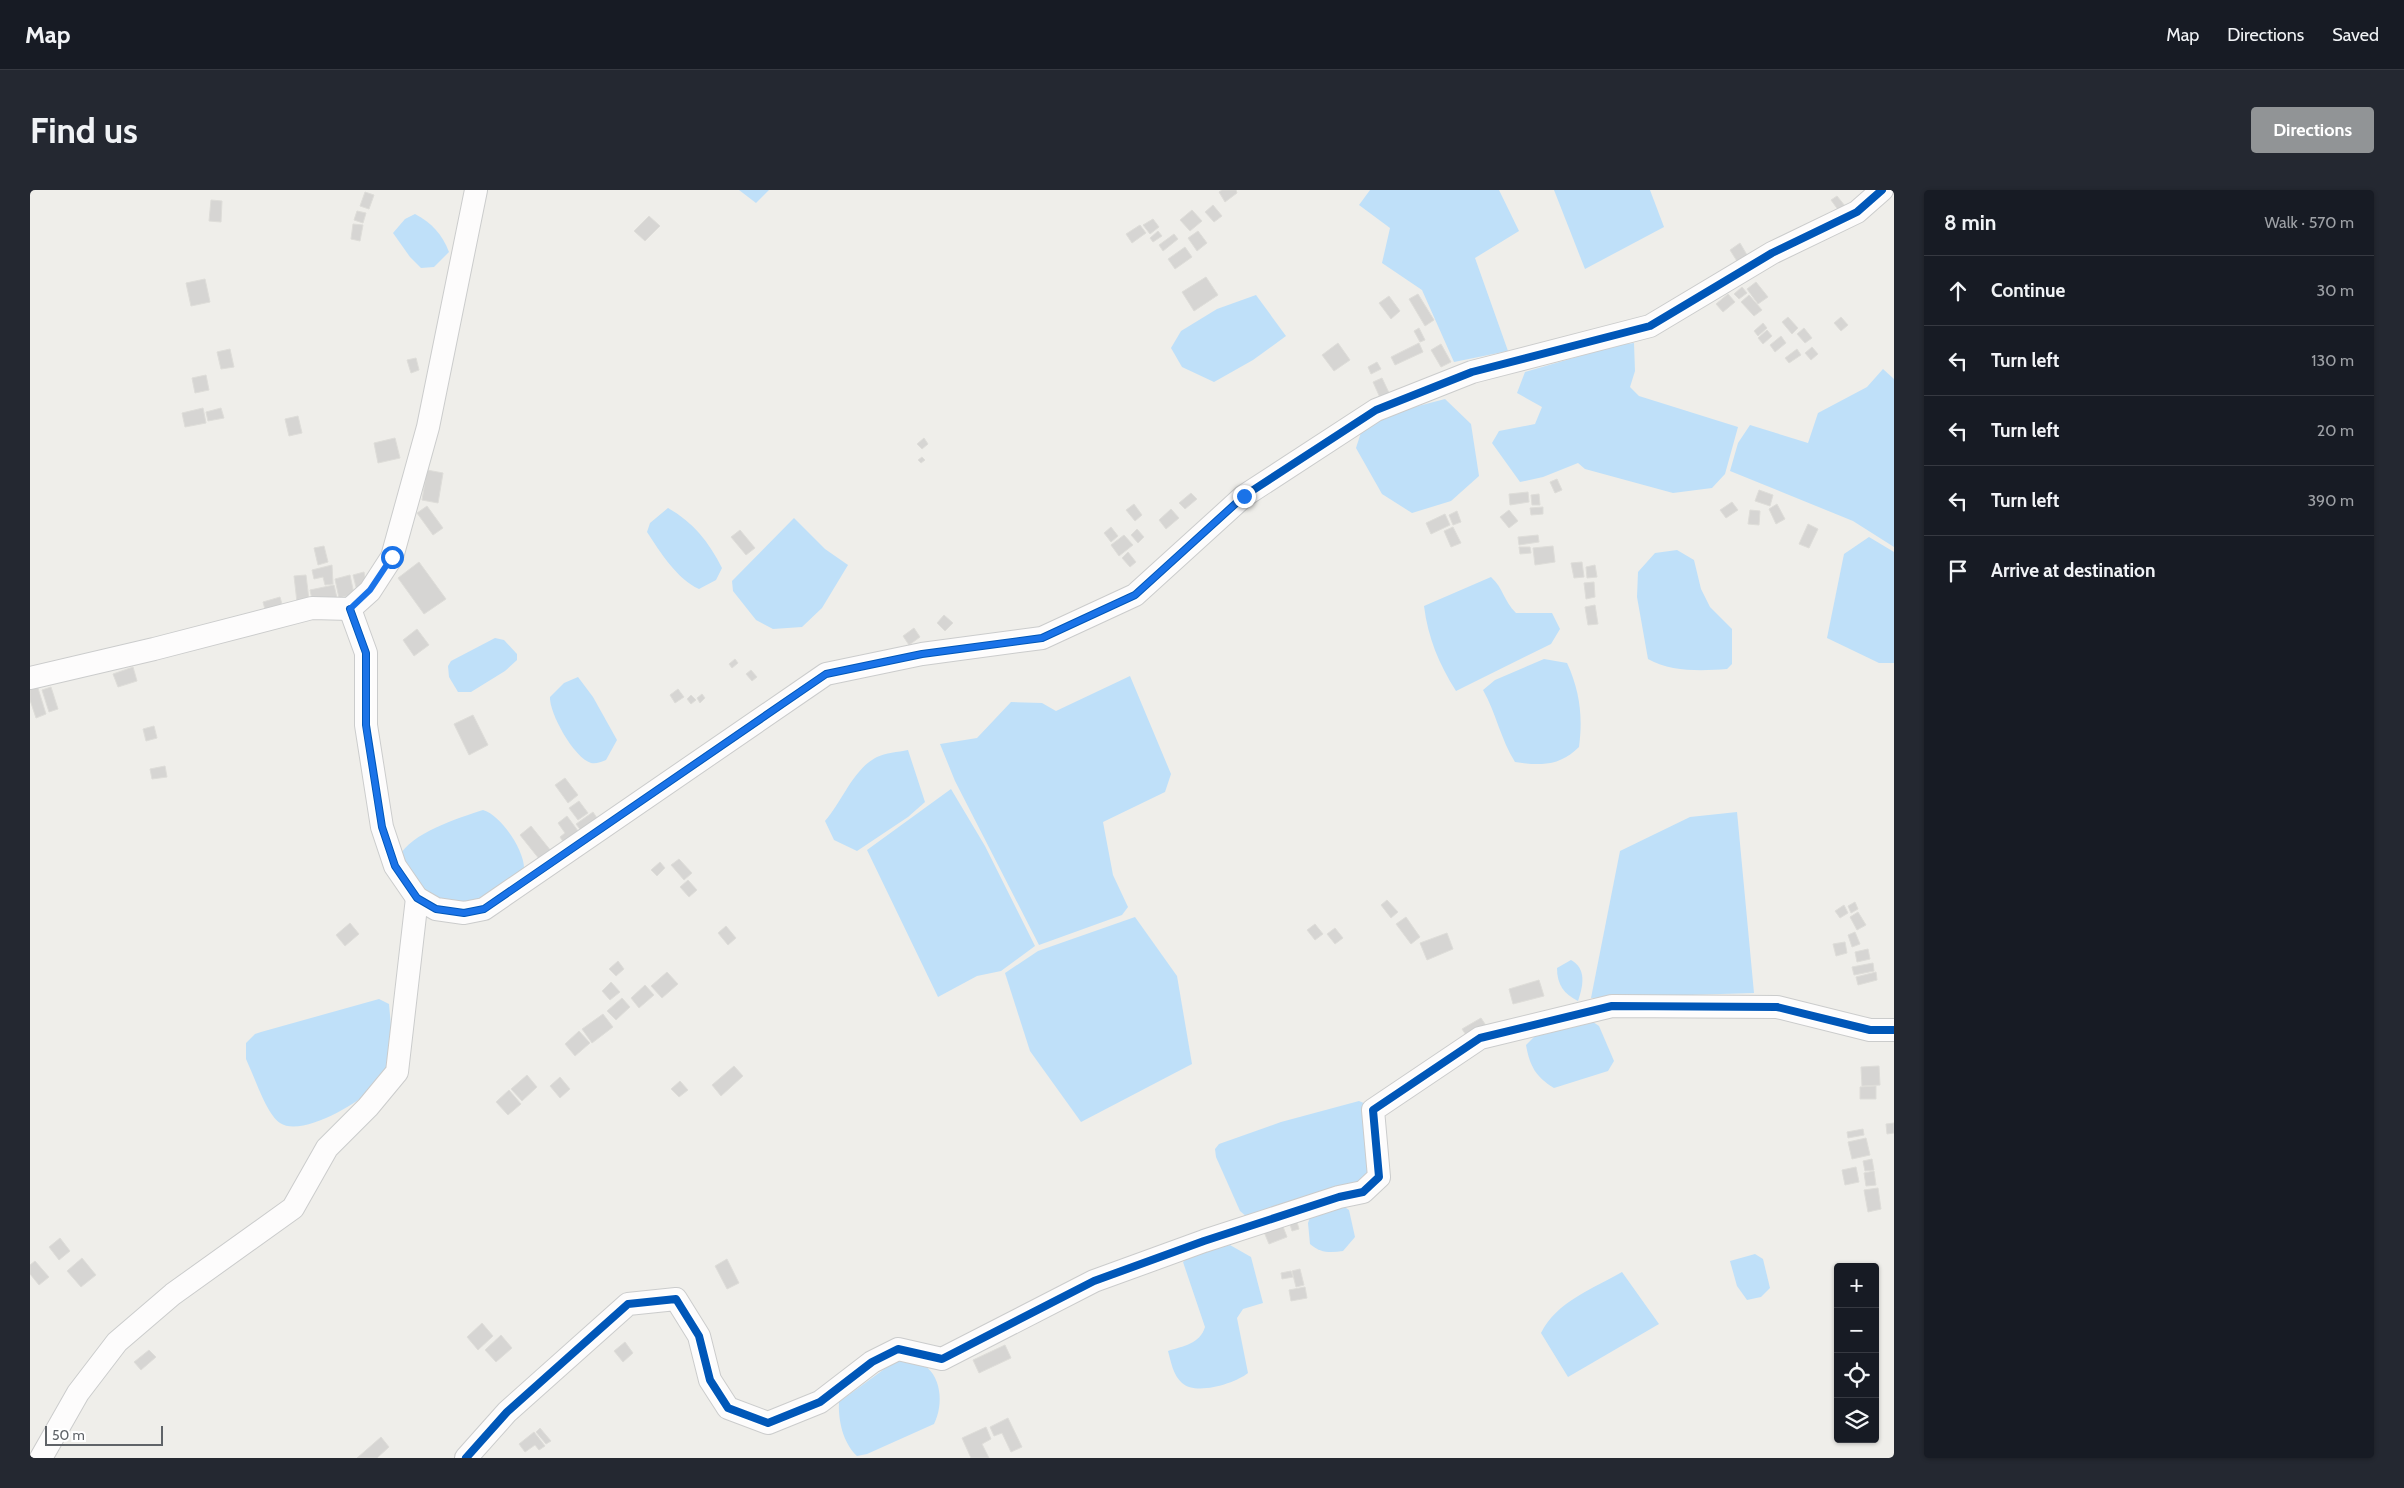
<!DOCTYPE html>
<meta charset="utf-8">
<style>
body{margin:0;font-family:Cabin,sans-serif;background:#242831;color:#f1f3f6}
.controls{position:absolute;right:15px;bottom:15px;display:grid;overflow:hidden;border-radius:5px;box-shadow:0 1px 4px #0004}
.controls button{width:45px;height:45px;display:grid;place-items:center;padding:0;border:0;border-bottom:1px solid #363941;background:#171b24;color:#f1f3f6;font:25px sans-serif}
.scale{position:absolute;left:15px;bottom:12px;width:118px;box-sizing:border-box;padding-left:5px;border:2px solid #5f6368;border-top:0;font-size:14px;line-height:18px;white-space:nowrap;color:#5f6368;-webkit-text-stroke:4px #fff;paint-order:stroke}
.stop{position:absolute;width:15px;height:15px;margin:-11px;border:4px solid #1a73e8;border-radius:50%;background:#fff}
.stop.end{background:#1a73e8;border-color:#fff;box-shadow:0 1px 5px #0008}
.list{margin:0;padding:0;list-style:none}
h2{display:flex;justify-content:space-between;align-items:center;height:65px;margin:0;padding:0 20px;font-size:21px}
h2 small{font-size:16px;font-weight:400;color:#9ea1a6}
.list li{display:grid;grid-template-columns:32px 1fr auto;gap:15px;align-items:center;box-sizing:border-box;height:70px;padding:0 20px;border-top:1px solid #363941}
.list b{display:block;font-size:19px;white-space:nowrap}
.list em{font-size:16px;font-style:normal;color:#9ea1a6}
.icon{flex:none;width:28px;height:28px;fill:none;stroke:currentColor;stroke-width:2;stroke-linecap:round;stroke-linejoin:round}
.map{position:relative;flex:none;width:1864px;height:1268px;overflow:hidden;border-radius:5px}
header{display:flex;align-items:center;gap:30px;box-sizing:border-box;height:70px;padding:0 25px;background:#171b24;border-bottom:1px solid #363941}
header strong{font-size:24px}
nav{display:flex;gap:28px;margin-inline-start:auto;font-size:18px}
.intro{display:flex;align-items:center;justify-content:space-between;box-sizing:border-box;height:120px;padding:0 30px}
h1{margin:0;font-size:35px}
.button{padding:12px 22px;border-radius:5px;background:#919496;color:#fff;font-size:18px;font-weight:700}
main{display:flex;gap:30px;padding:0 30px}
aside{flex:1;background:#171b24;border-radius:5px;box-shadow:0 1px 4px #0004}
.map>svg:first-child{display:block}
</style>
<header>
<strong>Map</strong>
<nav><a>Map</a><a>Directions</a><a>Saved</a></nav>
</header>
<div class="intro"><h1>Find us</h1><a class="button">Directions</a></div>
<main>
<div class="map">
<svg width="1864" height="1268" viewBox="0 0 1864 1268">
<rect width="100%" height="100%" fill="#efeeea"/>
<!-- water -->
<g fill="#bfe0f9">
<polygon points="709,0 739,0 726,13"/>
<polygon points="1340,0 1469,0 1489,41 1445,68 1478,161 1424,172 1392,100 1352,73 1360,38 1329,15"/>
<polygon points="1524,0 1620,0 1634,37 1555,79"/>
<path d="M385 24C402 33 412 44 419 62L404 77 391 78 380 67 363 43 375 29Z"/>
<polygon points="1226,105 1256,146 1223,170 1184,192 1152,177 1141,158 1151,141 1187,119"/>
<polygon points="1604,153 1605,181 1600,197 1609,206 1708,237 1695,284 1682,298 1643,303 1555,279 1548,273 1513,287 1490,292 1462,253 1469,241 1505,234 1512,217 1487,203 1495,182 1588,155"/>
<polygon points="1853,179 1864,189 1864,357 1823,331 1700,281 1708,253 1720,235 1778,253 1788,223 1837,197"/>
<polygon points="1415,209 1441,234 1449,286 1421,311 1382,323 1352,304 1326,258 1333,236 1350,226"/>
<path d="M638 318C663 332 679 352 692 378L686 390 669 399C647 389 630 362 617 342L620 333Z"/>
<polygon points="764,328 795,359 818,375 792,418 772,437 743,439 726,430 703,401 702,391"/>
<polygon points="1839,347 1864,362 1864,473 1849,473 1797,448 1814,364"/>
<path d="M1647 360 1664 370 1671 399 1680 417 1702 439V474L1697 479C1671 481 1641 482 1618 469L1607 407 1608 382 1625 363Z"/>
<path d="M1461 387C1474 399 1473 410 1486 423H1522L1530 439 1521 454 1426 501C1409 474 1398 448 1394 416Z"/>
<polygon points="465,448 474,450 487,464 487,470 475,481 441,502 428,502 419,487 418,476 421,471"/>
<path d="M1514 469 1537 473C1550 501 1553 527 1549 557 1530 576 1511 576 1485 572 1471 550 1466 523 1453 500L1465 490Z"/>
<polygon points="1100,486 1141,584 1135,602 1073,632 1083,685 1098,717 1092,725 1009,755 925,591 910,554 947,548 981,512 1012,513 1026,521"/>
<path d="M548 487 563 507 587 550 576 570C571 572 566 574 561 573 544 568 519 523 520 507L534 493Z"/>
<path d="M878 560 895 612 878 627 827 661 804 650 795 631C812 612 823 579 847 567 855 563 868 562 878 560Z"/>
<polygon points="921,599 955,656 1005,756 971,781 947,786 908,807 837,660"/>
<path d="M453 620C471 625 496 662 494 681L447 714 400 709 369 667C380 643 429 628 453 620Z"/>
<polygon points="1707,622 1724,803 1561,808 1590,661 1660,627"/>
<polygon points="1105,727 1147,786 1162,874 1051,932 1000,861 975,783 1008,761"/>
<path d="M1541 770C1557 779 1553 796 1548 811 1534 804 1527 795 1527 778Z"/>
<path d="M349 809 359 814 364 870C357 879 350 892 341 900 325 915 271 947 250 933 237 924 226 891 219 876L216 869V853L225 844 231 842Z"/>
<path d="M1560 830 1569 836 1584 871 1578 881 1524 898C1506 887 1500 877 1496 855L1505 846Z"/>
<polygon points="1329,911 1336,914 1343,967 1337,989 1217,1027 1210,1021 1186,967 1185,959 1189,954 1251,932"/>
<path d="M1310 1014 1319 1020 1325 1047 1313 1061C1300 1063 1290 1063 1280 1054L1278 1033 1282 1022Z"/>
<path d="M1200 1055 1221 1067 1233 1113 1213 1119 1207 1128 1218 1183C1206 1193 1166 1206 1152 1193 1143 1185 1141 1172 1138 1161 1153 1156 1170 1154 1175 1137L1153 1072C1171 1058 1178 1056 1200 1055Z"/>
<polygon points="1725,1064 1733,1069 1740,1098 1731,1107 1717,1110 1707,1096 1700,1071"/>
<path d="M1592 1082 1629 1134 1538 1187 1511 1143C1526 1112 1564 1098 1592 1082Z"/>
<path d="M874 1170C879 1171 885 1171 890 1173 912 1183 914 1215 904 1234L837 1264 827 1266C813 1253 808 1230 809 1212L864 1172Z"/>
</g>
<!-- building -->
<g fill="#d6d5d3" stroke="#deddd9">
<polygon points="1192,0 1206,0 1207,3 1195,12 1189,2"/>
<polygon points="335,2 344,5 339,19 330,16"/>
<polygon points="1807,6 1815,16 1809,21 1801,10"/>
<polygon points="181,10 192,11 191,32 179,31"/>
<polygon points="1183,15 1192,26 1184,32 1175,22"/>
<polygon points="1162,20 1172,31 1160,41 1150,30"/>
<polygon points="327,21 336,23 333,33 324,30"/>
<polygon points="619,26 630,36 615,51 604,41"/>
<polygon points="1123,29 1129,37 1120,44 1113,35"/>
<polygon points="323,34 333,35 330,51 321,49"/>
<polygon points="1110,35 1116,43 1102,53 1096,44"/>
<polygon points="1128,41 1132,46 1123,52 1120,48"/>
<polygon points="1168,41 1177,53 1167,61 1158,48"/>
<polygon points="1144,44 1148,49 1133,61 1129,55"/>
<polygon points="1710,53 1720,70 1710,76 1700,60"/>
<polygon points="1155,57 1162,67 1145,79 1138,69"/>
<polygon points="1176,87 1188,105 1164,121 1152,102"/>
<polygon points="175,89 180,112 161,116 156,93"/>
<polygon points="1726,92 1738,107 1728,114 1717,99"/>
<polygon points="1712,97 1717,103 1709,109 1704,104"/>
<polygon points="1388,104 1404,130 1395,136 1379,109"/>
<polygon points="1698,104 1705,112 1693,122 1686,114"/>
<polygon points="1719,105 1732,120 1724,126 1711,112"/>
<polygon points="1359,106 1370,121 1361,129 1349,113"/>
<polygon points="1758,127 1768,138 1762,144 1752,132"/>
<polygon points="1811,127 1818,135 1811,141 1804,133"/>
<polygon points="1733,133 1737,138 1728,146 1724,141"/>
<polygon points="1389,138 1395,150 1390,152 1384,141"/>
<polygon points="1774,138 1782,148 1775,153 1767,144"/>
<polygon points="1737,140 1742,146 1733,154 1728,148"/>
<polygon points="1751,146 1756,153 1745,162 1740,155"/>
<polygon points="1308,153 1320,170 1304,181 1292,165"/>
<polygon points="1389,153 1393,162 1365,175 1361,167"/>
<polygon points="1411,154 1421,172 1411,177 1401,160"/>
<polygon points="1782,157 1788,164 1781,170 1775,163"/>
<polygon points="200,159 204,177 191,179 187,162"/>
<polygon points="1767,159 1771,165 1759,173 1755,168"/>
<polygon points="386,168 389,180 381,183 377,170"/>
<polygon points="1347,172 1351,179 1341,184 1338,177"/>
<polygon points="176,185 179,200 165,203 162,188"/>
<polygon points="1352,188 1361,207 1352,212 1343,192"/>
<polygon points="173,218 176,233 155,237 152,223"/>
<polygon points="191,218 194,228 178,231 176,222"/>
<polygon points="268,226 272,243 259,246 255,229"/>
<polygon points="365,248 370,268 348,273 344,253"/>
<polygon points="894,248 898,254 892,259 887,254"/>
<polygon points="892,267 895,270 891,273 888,270"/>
<polygon points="397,280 413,283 408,313 392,310"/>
<polygon points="1527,289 1532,300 1525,303 1520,292"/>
<polygon points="1729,300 1743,305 1740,316 1725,311"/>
<polygon points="1498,302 1499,312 1480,315 1479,304"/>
<polygon points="1161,303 1167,309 1155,319 1149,313"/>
<polygon points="1509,304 1510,315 1502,315 1501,305"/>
<polygon points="1702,312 1708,320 1696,328 1690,320"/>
<polygon points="1104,314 1112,325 1105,331 1096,320"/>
<polygon points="1747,314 1755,329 1746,334 1739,319"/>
<polygon points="397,316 413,338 403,345 387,323"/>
<polygon points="1513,317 1513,324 1501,325 1500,318"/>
<polygon points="1141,319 1149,328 1136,339 1129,330"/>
<polygon points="1479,320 1488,331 1479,338 1470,327"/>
<polygon points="1720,320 1730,321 1729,335 1718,334"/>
<polygon points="1427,321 1431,332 1423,335 1419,325"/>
<polygon points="1415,324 1420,335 1401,344 1396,333"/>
<polygon points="1778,334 1788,339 1779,358 1769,354"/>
<polygon points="1081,337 1088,346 1081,352 1074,343"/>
<polygon points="1423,337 1431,353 1421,357 1414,341"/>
<polygon points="1107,339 1114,347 1108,353 1101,345"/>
<polygon points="710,340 725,358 716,365 701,347"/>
<polygon points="1094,345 1103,355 1089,366 1081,355"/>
<polygon points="1508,345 1509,352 1489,355 1488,347"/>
<polygon points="294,356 298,372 288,375 284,358"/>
<polygon points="1523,356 1525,372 1505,375 1503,358"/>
<polygon points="1489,357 1500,357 1501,363 1490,364"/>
<polygon points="1098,362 1106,372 1100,377 1092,368"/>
<polygon points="389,372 416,409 394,424 368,388"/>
<polygon points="1552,372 1554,387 1544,388 1541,373"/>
<polygon points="302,375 303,394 295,395 293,387 284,389 282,380"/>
<polygon points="1565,375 1567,387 1557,388 1556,377"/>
<polygon points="334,382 337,399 327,401 323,385"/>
<polygon points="276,385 279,410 267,412 264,386"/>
<polygon points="320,385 324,404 309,408 305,389"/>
<polygon points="1564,392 1565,407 1556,409 1554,393"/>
<polygon points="304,395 307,408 283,414 280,400"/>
<polygon points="250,407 253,418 236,423 233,412"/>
<polygon points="1565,415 1568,434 1558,435 1555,417"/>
<polygon points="914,425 923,433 915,441 907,433"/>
<polygon points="884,438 890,447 879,455 873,446"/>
<polygon points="387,439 399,455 384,466 373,450"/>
<polygon points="705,469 708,473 702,478 699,474"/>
<polygon points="103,477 107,491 88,497 83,484"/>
<polygon points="721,480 727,487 722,491 716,484"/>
<polygon points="7,495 16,524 6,528 0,510 0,497"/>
<polygon points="21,497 28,519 19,522 12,500"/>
<polygon points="648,499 654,507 645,513 640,505"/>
<polygon points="672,504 675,508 670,513 667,508"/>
<polygon points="661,505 666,510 661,514 657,509"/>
<polygon points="443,525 458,555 439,565 424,534"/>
<polygon points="124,536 127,548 116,551 113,539"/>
<polygon points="135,576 137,587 122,589 120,579"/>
<polygon points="535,588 548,605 538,613 525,595"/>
<polygon points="549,611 558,623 548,630 539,618"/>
<polygon points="563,622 569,631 553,643 546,634"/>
<polygon points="537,626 551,645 536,656 530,647 535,643 528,633"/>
<polygon points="501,636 525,666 514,675 490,645"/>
<polygon points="649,669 662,683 654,690 641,675"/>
<polygon points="630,672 635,678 627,686 621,680"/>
<polygon points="658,690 667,700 659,707 650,697"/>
<polygon points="1357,710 1368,722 1361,728 1351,715"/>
<polygon points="1825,712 1828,719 1821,723 1818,716"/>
<polygon points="1814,715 1818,723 1810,728 1805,721"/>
<polygon points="1828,722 1836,735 1827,740 1820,727"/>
<polygon points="1376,727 1390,747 1381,754 1366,734"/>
<polygon points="320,733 329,744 315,756 306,745"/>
<polygon points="1285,734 1293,744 1285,750 1277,740"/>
<polygon points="696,736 706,748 698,755 688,743"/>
<polygon points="1305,738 1313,748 1305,754 1297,744"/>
<polygon points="1825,742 1830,754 1822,757 1818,745"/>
<polygon points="1417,743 1423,759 1397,770 1390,753"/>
<polygon points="1815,752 1817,763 1806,766 1803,754"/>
<polygon points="1838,759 1840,769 1827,772 1825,762"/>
<polygon points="588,771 594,779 586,786 579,779"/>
<polygon points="1843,773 1844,781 1824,785 1822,777"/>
<polygon points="637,782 648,794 632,808 621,796"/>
<polygon points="1846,782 1847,790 1828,795 1826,787"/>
<polygon points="1509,790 1514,806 1483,814 1479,799"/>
<polygon points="581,792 590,802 580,810 572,801"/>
<polygon points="615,795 624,805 609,818 601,808"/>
<polygon points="592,808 600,817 586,830 577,821"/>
<polygon points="573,824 583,837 562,853 552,839"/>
<polygon points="1451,828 1459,840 1440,851 1432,839"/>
<polygon points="549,841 560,853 545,866 535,854"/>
<polygon points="704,876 713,886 691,906 682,895"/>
<polygon points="1849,876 1850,895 1832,896 1831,877"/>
<polygon points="497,885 507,897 492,911 481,899"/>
<polygon points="530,887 540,899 530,908 520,896"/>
<polygon points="650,891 658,900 649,907 641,899"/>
<polygon points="1846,896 1846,909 1830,909 1830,897"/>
<polygon points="479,900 491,914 478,925 466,912"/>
<polygon points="1864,933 1864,943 1857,944 1856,934"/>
<polygon points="1833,939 1834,945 1818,948 1817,942"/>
<polygon points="1836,948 1840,965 1822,969 1818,952"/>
<polygon points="1842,969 1844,980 1835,981 1833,971"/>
<polygon points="1826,977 1829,992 1815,995 1812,980"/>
<polygon points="1844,981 1846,995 1836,996 1834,983"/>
<polygon points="1848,998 1851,1019 1838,1022 1834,1000"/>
<polygon points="1266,1029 1269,1039 1262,1041 1259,1031"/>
<polygon points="1252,1034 1257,1047 1239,1054 1234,1042"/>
<polygon points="30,1048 40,1061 29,1070 19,1057"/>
<polygon points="52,1068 66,1085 51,1097 37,1081"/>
<polygon points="697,1069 709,1093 697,1099 685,1076"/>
<polygon points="5,1071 19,1087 9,1095 0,1084 0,1075"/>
<polygon points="1270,1079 1274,1095 1266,1097 1262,1081"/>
<polygon points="1261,1081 1263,1087 1252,1089 1251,1083"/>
<polygon points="1275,1097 1277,1108 1261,1111 1259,1100"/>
<polygon points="452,1133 463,1146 448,1160 437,1147"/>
<polygon points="471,1145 482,1158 466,1172 455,1160"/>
<polygon points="595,1152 603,1163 593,1172 584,1161"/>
<polygon points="975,1155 981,1168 949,1183 943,1170"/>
<polygon points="119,1160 126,1167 111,1180 104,1172"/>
<polygon points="978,1228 992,1257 981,1262 972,1243 964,1246 960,1237"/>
<polygon points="956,1237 961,1249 952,1254 959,1268 941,1268 932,1248"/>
<polygon points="510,1238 521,1251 516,1254 506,1242"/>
<polygon points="504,1242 515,1256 509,1260 505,1255 495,1262 489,1254"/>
<polygon points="351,1247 359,1257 347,1268 327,1268"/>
</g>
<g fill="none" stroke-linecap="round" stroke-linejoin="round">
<!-- minor casing -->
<g stroke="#cbcccc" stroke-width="24">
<g id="minor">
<polyline points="320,419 336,463 336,535 352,637 365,676 387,708 406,719 434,723 454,719 796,484 892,464 1012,448 1105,405 1214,306 1346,220 1442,182 1620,136 1742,63 1827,22 1852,0"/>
<polyline points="0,488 124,459 282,418 320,419 340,401 362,367 398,237 446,0"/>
<polyline points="11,1268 48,1203 87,1152 143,1104 263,1018 297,958 338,917 367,882 387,708"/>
<polyline points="436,1268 477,1222 598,1114 646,1109 669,1146 680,1190 698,1218 738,1233 790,1212 842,1172 868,1159 912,1169 1064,1091 1174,1051 1309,1007 1333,1002 1349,987 1343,920 1450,848 1582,816 1747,817 1840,840 1864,840"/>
</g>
</g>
<!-- minor -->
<use href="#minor" stroke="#fdfcfc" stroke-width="22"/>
<!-- cycleway casing -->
<g stroke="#fff" stroke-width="11">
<g id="cycleway">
<polyline points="320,419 336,463 336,535 352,637 365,676 387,708 406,719 434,723 454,719 796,484 892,464 1012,448 1105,405 1214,306 1346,220 1442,182 1620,136 1742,63 1827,22 1852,0"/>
<polyline points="436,1268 477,1222 598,1114 646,1109 669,1146 680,1190 698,1218 738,1233 790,1212 842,1172 868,1159 912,1169 1064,1091 1174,1051 1309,1007 1333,1002 1349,987 1343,920 1450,848 1582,816 1747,817 1840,840 1864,840"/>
</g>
</g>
<!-- cycleway -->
<use href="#cycleway" stroke="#0057b8" stroke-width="8"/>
</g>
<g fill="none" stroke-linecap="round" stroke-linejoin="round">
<!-- route -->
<polyline stroke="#1a73e8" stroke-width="6" points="362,367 340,400 320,419 336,463 336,536 352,637 365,676 387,708 406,719 434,723 454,719 796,484 892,464 1012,448 1105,405 1214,306"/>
</g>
</svg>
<div class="controls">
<button>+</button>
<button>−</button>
<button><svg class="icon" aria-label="locate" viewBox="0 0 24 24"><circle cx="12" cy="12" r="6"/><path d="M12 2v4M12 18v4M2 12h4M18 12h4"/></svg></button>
<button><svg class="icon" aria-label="layers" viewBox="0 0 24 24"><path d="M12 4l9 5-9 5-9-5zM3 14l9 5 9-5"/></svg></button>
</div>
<div class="scale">50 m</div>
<div class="stop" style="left:362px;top:367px"></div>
<div class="stop end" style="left:1214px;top:306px"></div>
</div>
<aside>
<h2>8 min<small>Walk · 570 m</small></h2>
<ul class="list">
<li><svg class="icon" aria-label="ahead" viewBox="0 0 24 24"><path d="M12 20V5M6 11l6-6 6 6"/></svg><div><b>Continue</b></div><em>30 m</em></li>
<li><svg class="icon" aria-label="left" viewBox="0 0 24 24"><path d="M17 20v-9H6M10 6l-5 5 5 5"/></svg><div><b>Turn left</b></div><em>130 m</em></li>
<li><svg class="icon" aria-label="left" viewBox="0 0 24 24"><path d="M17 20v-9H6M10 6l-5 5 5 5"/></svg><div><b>Turn left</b></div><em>20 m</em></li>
<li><svg class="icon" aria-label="left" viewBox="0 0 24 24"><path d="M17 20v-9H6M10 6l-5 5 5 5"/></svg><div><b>Turn left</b></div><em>390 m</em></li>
<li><svg class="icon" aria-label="arrive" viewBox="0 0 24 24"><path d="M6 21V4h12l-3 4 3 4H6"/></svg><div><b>Arrive at destination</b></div></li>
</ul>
</aside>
</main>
